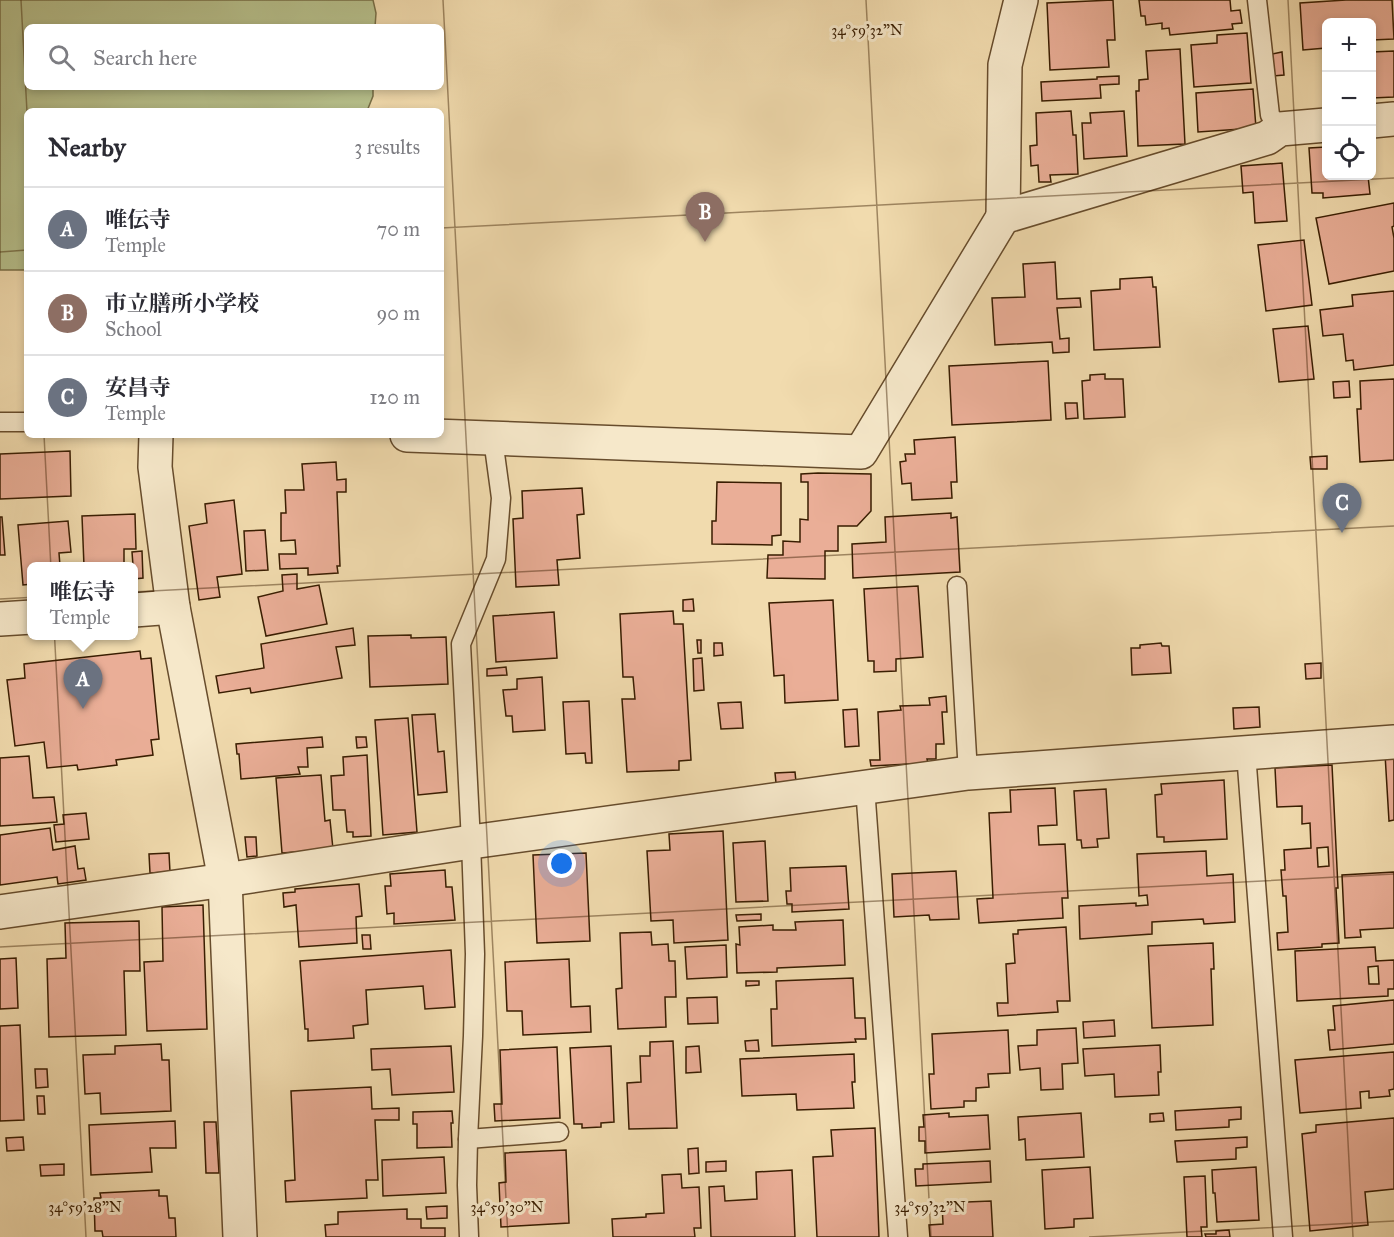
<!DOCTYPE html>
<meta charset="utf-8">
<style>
body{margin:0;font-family:"IM FELL Great Primer","Noto Serif JP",serif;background:#f2f2f3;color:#2b2b33}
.controls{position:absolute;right:18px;top:18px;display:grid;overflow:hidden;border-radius:9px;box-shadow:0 3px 9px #0003}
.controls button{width:54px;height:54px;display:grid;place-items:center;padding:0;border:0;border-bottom:2px solid #e1e1e2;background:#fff;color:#2b2b33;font:30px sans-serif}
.you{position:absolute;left:562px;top:864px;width:21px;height:21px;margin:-15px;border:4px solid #fff;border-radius:50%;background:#1a73e8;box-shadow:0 0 0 9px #1a73e833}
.badge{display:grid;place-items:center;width:39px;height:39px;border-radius:50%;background:#db2777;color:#fff;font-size:20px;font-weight:700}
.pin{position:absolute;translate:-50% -50px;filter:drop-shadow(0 2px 3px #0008)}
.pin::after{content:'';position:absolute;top:32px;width:21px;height:18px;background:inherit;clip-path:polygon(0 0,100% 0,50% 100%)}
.popup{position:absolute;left:27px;top:562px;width:111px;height:78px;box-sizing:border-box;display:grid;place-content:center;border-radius:9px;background:#fff;filter:drop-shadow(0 2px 4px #0005);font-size:20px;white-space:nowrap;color:#7c7c81}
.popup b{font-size:22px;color:#2b2b33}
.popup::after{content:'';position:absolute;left:50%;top:100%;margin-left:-12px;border:12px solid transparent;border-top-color:#fff}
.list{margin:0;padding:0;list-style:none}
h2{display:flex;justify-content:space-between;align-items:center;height:78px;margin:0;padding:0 24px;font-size:26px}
h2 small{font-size:20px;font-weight:400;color:#7c7c81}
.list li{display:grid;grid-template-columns:39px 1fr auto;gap:18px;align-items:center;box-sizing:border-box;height:84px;padding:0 24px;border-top:2px solid #e1e1e2}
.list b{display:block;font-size:22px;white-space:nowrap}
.list p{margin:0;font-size:20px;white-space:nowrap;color:#7c7c81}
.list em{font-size:20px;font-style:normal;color:#7c7c81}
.icon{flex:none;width:33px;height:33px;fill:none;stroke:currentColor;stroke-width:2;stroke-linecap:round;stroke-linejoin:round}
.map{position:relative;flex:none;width:1394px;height:1237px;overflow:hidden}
.search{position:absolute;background:#fff;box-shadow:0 3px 9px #0003;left:24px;top:24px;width:420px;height:66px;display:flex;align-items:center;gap:15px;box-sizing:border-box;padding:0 21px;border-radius:9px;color:#7c7c81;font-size:22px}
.panel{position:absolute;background:#fff;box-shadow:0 3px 9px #0003;left:24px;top:108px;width:420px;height:330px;border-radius:9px}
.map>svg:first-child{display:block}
</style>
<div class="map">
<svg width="1394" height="1237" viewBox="0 0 1394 1237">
<rect width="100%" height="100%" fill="#f1dbae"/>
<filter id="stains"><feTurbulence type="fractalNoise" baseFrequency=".00333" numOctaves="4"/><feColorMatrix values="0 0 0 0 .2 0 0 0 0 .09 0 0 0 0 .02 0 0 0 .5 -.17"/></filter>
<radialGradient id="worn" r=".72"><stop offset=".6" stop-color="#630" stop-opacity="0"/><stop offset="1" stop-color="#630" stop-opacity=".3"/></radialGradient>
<!-- green -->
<polygon fill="#b7c18d" stroke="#786f47" stroke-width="1.5" points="0,0 373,0 376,13 375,27 27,27 27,87 373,87 373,96 367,111 27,111 27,270 0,270"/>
<!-- building -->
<g fill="#eaae97" stroke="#391d01" stroke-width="1.5" fill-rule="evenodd">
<polygon points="1113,0 1115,40 1107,40 1109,67 1050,70 1047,3"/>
<polygon points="1139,0 1230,0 1231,11 1240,10 1242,23 1232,24 1233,29 1170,35 1169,28 1162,29 1162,23 1146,25 1145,16 1141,16"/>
<polygon points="1346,0 1392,0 1394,39 1372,40 1372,22 1326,22 1326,48 1303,50 1300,3"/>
<polygon points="1247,33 1251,83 1194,87 1191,45 1217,43 1217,35"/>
<polygon points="1180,49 1185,144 1138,146 1136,91 1139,91 1139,80 1148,79 1146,51"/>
<polygon points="1394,51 1394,97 1372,98 1372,52"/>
<polygon points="1282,52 1284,75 1273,76 1272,54"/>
<polygon points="1323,63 1326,63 1326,101"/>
<polygon points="1119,76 1119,84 1100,85 1101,98 1042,101 1041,82 1097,79 1097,77"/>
<polygon points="1253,89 1256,128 1198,132 1196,93"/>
<polygon points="1071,111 1073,135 1076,135 1078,174 1050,175 1051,182 1039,182 1038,165 1031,166 1030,146 1037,145 1036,113"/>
<polygon points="1124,111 1127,156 1084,159 1082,123 1091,123 1090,113"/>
<polygon points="1326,147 1326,176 1368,176 1370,194 1323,198 1323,193 1312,193 1309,148"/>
<polygon points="1282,163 1287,221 1255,223 1253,192 1243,193 1241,166"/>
<polygon points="1394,203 1394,226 1392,227 1394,238 1394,271 1329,284 1316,218"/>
<polygon points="1304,240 1312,305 1266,311 1258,245"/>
<polygon points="1055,262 1057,299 1080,298 1081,307 1057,308 1060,339 1069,338 1069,352 1053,353 1052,342 995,345 992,298 1025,297 1023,264"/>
<polygon points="1152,277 1153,287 1156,287 1160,347 1094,350 1091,291 1120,289 1120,279"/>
<polygon points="1394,291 1394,365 1354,370 1353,360 1346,361 1343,334 1323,336 1320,310 1353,306 1352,295"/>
<polygon points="1308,326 1314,379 1279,382 1273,329"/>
<polygon points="1048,361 1051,420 952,425 949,366"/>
<polygon points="1105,374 1105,379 1123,379 1125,417 1084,419 1082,381 1090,380 1090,375"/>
<polygon points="1394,379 1394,460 1360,462 1357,409 1361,409 1360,381"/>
<polygon points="1349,381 1350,397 1334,398 1333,382"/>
<polygon points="1065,403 1077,403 1078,418 1066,419"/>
<polygon points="955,437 957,482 951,482 952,498 912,500 911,483 902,484 900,462 906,461 905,454 915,454 914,440"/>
<polygon points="70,451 71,496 0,499 0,454"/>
<polygon points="1327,456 1327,469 1311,469 1310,457"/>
<polygon points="336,462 337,480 346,479 346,492 337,492 340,566 337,566 338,573 308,575 308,568 280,569 279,554 296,554 295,540 281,541 281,513 286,513 285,490 304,490 302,464"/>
<polygon points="818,473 871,474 871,511 857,526 838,526 838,551 825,551 825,579 767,578 768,555 783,555 783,541 800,542 800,519 808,520 808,482 801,482 801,474"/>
<polygon points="717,482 781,483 781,535 772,536 772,545 712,544 712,521 716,521"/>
<polygon points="582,488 584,514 577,515 580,558 557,560 559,585 516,587 513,519 523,518 522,491"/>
<polygon points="234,500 242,574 217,577 220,597 199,600 189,526 207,523 205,504"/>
<polygon points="951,513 951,518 957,517 960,572 853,578 852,544 886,542 885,517"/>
<polygon points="135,514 136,549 124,549 124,566 84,566 82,516"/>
<polygon points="0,517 2,517 5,555 0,555"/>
<polygon points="68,521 71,552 59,553 60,566 32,566 32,584 23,585 18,525"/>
<polygon points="265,530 268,570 246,571 244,531"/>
<polygon points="142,551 143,578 134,579 132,552"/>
<polygon points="297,574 297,589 319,585 327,624 266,636 258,597 283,591 282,575"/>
<polygon points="918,586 923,657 896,659 896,671 874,672 874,661 868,661 864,589"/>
<polygon points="693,599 694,611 683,611 683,600"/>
<polygon points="833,600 838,700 785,703 784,675 774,676 769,603"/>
<polygon points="673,611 674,624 683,624 691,760 679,761 679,770 627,772 622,699 635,699 633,677 623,677 620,614"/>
<polygon points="554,612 557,658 496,662 493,616"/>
<polygon points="353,628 355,645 336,647 342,678 251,693 250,688 219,693 216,676 264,668 261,644"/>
<polygon points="411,635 411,638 446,637 448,684 370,687 368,636"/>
<polygon points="697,640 701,640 701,653 698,653"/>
<polygon points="714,643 722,643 723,655 714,656"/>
<polygon points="1161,643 1162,646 1169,646 1171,673 1132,675 1131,648 1140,648 1140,645"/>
<polygon points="140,651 141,659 151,658 159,739 151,740 153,755 116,760 117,765 78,770 77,765 47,768 44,742 15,746 7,680 25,678 24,664"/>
<polygon points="702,658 704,690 694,691 693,659"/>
<polygon points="1321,663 1321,678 1306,679 1305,664"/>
<polygon points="506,667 507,675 487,676 487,669"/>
<polygon points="542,677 545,730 513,732 512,716 506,716 503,690 517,689 517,679"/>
<polygon points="946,696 947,712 942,712 944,744 936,744 936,759 927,759 928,763 871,766 870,760 880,760 878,712 901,710 900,706 930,705 929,698"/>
<polygon points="589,701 592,763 586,763 585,753 566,754 563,702"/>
<polygon points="741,702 743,728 721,729 718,703"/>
<polygon points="1259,707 1260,727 1234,729 1233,708"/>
<polygon points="857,709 859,746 845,747 843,710"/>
<polygon points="435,714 438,752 444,751 447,792 418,795 412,715"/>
<polygon points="408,718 417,832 383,835 375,720"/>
<polygon points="322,737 323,747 307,748 308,767 298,767 300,774 241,779 239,754 237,754 236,744"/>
<polygon points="356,737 366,737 367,747 357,748"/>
<polygon points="1385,754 1394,754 1394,820 1389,821"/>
<polygon points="367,755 371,836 353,837 353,832 347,832 345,810 333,810 331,776 344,775 343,757"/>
<polygon points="29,756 33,798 54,797 57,822 0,826 0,758"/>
<path d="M1332 765 1338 888H1336L1339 943 1322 944V947L1278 950 1277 933 1288 932 1286 896H1283L1281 870H1285L1284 850 1311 848 1310 823 1302 824V806L1277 807 1275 768ZM1328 847 1329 866 1318 867 1317 848Z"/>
<polygon points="795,772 796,782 776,783 775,773"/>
<polygon points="321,775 325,821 330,820 333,849 282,853 276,778"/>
<polygon points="1224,780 1227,839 1164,842 1164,837 1157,837 1155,795 1162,794 1161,784"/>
<polygon points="1055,788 1057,825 1038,826 1039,845 1065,844 1068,898 1062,898 1063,918 979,923 977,899 993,898 989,813 1011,812 1010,790"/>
<polygon points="1106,789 1109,838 1097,839 1098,847 1082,848 1081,840 1077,840 1074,791"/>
<polygon points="86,813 89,839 56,842 54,825 64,824 63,815"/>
<polygon points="50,828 53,850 75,846 78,869 84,868 86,880 58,884 57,877 0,885 0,835"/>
<polygon points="723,831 728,940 674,943 673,920 651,921 647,851 670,850 669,834"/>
<polygon points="245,837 256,837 257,856 247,857"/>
<polygon points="765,841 768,901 736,902 733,843"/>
<polygon points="1206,851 1207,876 1233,874 1235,922 1204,924 1203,919 1152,922 1152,934 1080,939 1079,906 1136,903 1136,906 1148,905 1147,895 1139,896 1137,854"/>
<polygon points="169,853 170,872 150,873 149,854"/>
<polygon points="586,853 590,941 537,943 533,855"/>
<polygon points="846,866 849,909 792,912 792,904 787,904 786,891 791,891 790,868"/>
<polygon points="445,870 446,887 452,887 455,920 394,924 394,913 387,914 385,886 391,886 390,874"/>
<polygon points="956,871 959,919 930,920 929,915 894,917 892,874"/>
<polygon points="1394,872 1394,928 1360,930 1361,937 1345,938 1342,875"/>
<polygon points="359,884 362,916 356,917 357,943 299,947 296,905 284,907 283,893 295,892 295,889"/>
<polygon points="203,905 207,1029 147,1031 144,962 163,961 162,907"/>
<polygon points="761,914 761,920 737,921 736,915"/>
<polygon points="843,920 845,965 777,968 777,972 737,973 736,944 740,945 739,927 773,925 773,930 796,930 795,922"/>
<polygon points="139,921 140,971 124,971 126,1035 49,1037 47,959 66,958 65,923"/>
<polygon points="1066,927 1070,1001 1057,1001 1058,1012 998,1016 997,1003 1008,1003 1006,964 1015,963 1013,934 1018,934 1018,930"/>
<polygon points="651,932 652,945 668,944 669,961 675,961 676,997 665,997 666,1027 618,1029 616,989 622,988 620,933"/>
<polygon points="362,935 370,935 371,949 363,949"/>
<polygon points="1213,943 1214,969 1211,969 1213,1025 1152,1028 1148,946"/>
<polygon points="726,945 727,977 687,979 685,947"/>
<path d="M1375 947 1376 961 1394 960V989H1388V996L1297 1001 1295 951ZM1378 966 1379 984H1369L1368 967Z"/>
<polygon points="451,950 455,1007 425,1009 423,986 366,990 368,1024 353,1026 354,1038 308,1041 308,1029 305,1029 300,961"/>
<polygon points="16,958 18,1008 0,1009 0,959"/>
<polygon points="569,959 571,1007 590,1006 591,1032 523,1035 522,1011 507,1011 505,962"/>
<polygon points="853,978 855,1018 865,1018 866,1039 855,1039 856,1042 772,1046 771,1009 777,1009 776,981"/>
<polygon points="746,981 759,981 759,985 746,986"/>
<polygon points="717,997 718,1023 688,1024 687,998"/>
<polygon points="1394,1000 1394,1044 1330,1050 1328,1030 1335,1030 1333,1006"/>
<polygon points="1114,1020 1115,1036 1084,1038 1083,1022"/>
<polygon points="20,1025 24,1120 0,1121 0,1026"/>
<polygon points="1076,1028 1078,1063 1062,1064 1063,1089 1041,1090 1040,1068 1020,1070 1018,1046 1037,1045 1037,1030"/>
<polygon points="1008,1030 1010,1073 988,1074 989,1087 976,1088 976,1101 964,1101 964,1107 931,1109 929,1074 934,1074 932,1034"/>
<polygon points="758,1040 759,1051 746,1051 745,1041"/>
<polygon points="673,1041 677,1128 629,1129 627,1083 641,1082 640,1056 650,1056 650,1042"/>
<polygon points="161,1044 162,1060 169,1060 171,1111 101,1114 100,1093 85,1094 83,1055 115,1054 115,1046"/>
<polygon points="1160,1045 1161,1072 1158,1072 1159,1095 1115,1097 1114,1074 1085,1076 1083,1049"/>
<polygon points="451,1046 454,1092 392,1095 390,1069 372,1070 371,1049"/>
<polygon points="611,1046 614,1122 601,1123 601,1127 582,1128 582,1124 574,1124 570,1048"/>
<polygon points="699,1046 701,1072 686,1073 686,1047"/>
<polygon points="557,1047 560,1118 495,1121 494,1104 502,1104 500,1050"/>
<polygon points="1394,1052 1394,1089 1389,1090 1390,1096 1369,1098 1369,1091 1360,1092 1361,1108 1300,1113 1295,1060"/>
<polygon points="854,1054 855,1082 852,1082 854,1108 797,1110 796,1094 742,1096 740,1059"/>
<polygon points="35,1069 47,1069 48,1087 36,1088"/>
<polygon points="371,1087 372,1109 399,1108 399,1120 375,1120 378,1180 366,1180 367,1198 286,1202 285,1181 295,1180 291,1091"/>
<polygon points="37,1096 44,1096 45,1114 38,1114"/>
<polygon points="1241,1107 1241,1119 1229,1120 1229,1127 1176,1130 1175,1111"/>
<polygon points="452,1111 453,1123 451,1123 452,1147 417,1148 417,1124 413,1124 413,1112"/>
<polygon points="949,1113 949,1117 988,1115 990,1149 925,1153 925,1141 919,1141 919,1127 924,1127 923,1115"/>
<polygon points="1081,1113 1084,1157 1026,1160 1025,1139 1019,1140 1018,1117"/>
<polygon points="1163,1113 1164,1121 1150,1122 1150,1114"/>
<polygon points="1394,1118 1394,1189 1365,1192 1368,1225 1310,1231 1302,1134 1316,1132 1316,1125"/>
<polygon points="175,1121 176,1148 150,1148 152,1172 91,1175 89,1125"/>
<polygon points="204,1122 216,1122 219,1173 206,1173"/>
<polygon points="875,1128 879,1237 817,1237 813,1157 833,1156 831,1130"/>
<polygon points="23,1137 24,1150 7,1151 6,1138"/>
<polygon points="1247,1137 1247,1147 1236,1148 1236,1159 1177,1162 1175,1141"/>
<polygon points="698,1148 699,1173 689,1174 688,1149"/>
<polygon points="566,1150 569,1223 501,1227 499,1183 506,1182 505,1153"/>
<polygon points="444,1157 446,1193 383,1196 382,1160"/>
<polygon points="726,1161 726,1171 706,1172 706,1162"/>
<polygon points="990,1161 991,1182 916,1186 915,1169 923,1169 923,1164"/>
<polygon points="64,1164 64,1175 41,1176 40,1165"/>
<polygon points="1090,1167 1093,1218 1074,1219 1074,1227 1045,1229 1042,1170"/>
<polygon points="1256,1167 1259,1220 1217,1222 1215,1193 1213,1193 1212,1170"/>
<polygon points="792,1170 795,1237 711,1237 709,1187 724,1186 725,1201 757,1199 756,1172"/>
<polygon points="681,1174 682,1188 699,1187 701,1228 694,1228 695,1237 613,1237 612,1219 646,1217 646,1214 664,1213 662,1175"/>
<polygon points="1205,1176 1207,1227 1201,1227 1202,1237 1187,1237 1184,1177"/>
<polygon points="159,1190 159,1196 167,1196 169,1218 175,1218 176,1237 103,1237 102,1231 95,1231 94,1198 101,1198 100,1193"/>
<polygon points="991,1201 993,1237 930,1237 929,1225 943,1224 942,1203"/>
<polygon points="447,1206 447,1218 427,1219 426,1207"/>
<polygon points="407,1209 407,1219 421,1219 421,1228 445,1228 445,1237 326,1237 325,1225 338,1224 338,1212"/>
<polygon points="1229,1230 1230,1237 1206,1237 1205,1234 1216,1234 1216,1231"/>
</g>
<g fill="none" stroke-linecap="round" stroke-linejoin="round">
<!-- service casing -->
<g stroke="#674c2c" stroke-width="21">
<g id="service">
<polyline points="1257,0 1270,115 1280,129"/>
<polyline points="0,422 27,422"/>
<polyline points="957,586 968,773"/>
<polyline points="1246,753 1283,1237"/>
<polyline points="865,787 898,1237"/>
<polyline points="468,1139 559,1132"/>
<polyline points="469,1237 467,1185 468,1139 473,1036 475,954 471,842 461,644 496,559 501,498 493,439"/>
</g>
</g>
<!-- minor casing -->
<g stroke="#674c2c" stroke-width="36">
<g id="minor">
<polyline points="1372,121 1394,119"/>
<polyline points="1003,217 1005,65 1021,0"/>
<polyline points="156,435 155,467 173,607 225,880 240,1237"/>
<polyline points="407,435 861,452 1003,217 1267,138 1280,129 1326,125"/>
<polyline points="134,610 173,607"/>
<polyline points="0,619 32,617"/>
<polyline points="0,912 225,880 471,842 968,773 1394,742"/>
</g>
</g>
<!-- service -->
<use href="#service" stroke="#f6e8ca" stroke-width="18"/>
<!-- minor -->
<use href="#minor" stroke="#f6e8ca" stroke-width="33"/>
</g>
<!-- ticks -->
<path fill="none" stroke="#391d01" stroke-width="1.5" stroke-opacity="0.45" d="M21 0 27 112M443 0 508 1237M866 0 931 1237M1288 0 1353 1237M441 228 1394 178M0 252 27 250M44 435 86 1237M0 599 1394 526M0 947 1394 874M1089 1237 1394 1221"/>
<g font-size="15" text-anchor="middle" fill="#391d01" stroke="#f6e8ca" stroke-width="6" stroke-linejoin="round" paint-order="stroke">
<text x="867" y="35">34°59'32"N</text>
<text x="85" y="1212">34°59'28"N</text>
<text x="507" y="1212">34°59'30"N</text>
<text x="930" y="1212">34°59'32"N</text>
</g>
<rect width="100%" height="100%" filter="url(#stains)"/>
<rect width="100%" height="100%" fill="url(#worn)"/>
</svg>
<div class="controls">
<button>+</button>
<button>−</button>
<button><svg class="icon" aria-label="locate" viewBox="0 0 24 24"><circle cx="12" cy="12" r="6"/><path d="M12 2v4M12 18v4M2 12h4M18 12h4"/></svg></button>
</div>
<div class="you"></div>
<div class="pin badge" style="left:83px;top:709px;background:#6b7280">A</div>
<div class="popup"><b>唯伝寺</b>Temple</div>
<div class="pin badge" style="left:705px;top:242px;background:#8d6e63">B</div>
<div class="pin badge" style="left:1342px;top:533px;background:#6b7280">C</div>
<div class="search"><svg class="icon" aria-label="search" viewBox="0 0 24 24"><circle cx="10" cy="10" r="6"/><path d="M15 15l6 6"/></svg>Search here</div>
<section class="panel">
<h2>Nearby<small>3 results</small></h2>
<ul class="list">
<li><span class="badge" style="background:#6b7280">A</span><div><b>唯伝寺</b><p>Temple</p></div><em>70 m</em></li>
<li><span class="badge" style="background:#8d6e63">B</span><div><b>市立膳所小学校</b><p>School</p></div><em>90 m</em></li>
<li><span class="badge" style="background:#6b7280">C</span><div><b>安昌寺</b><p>Temple</p></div><em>120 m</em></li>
</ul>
</section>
</div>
